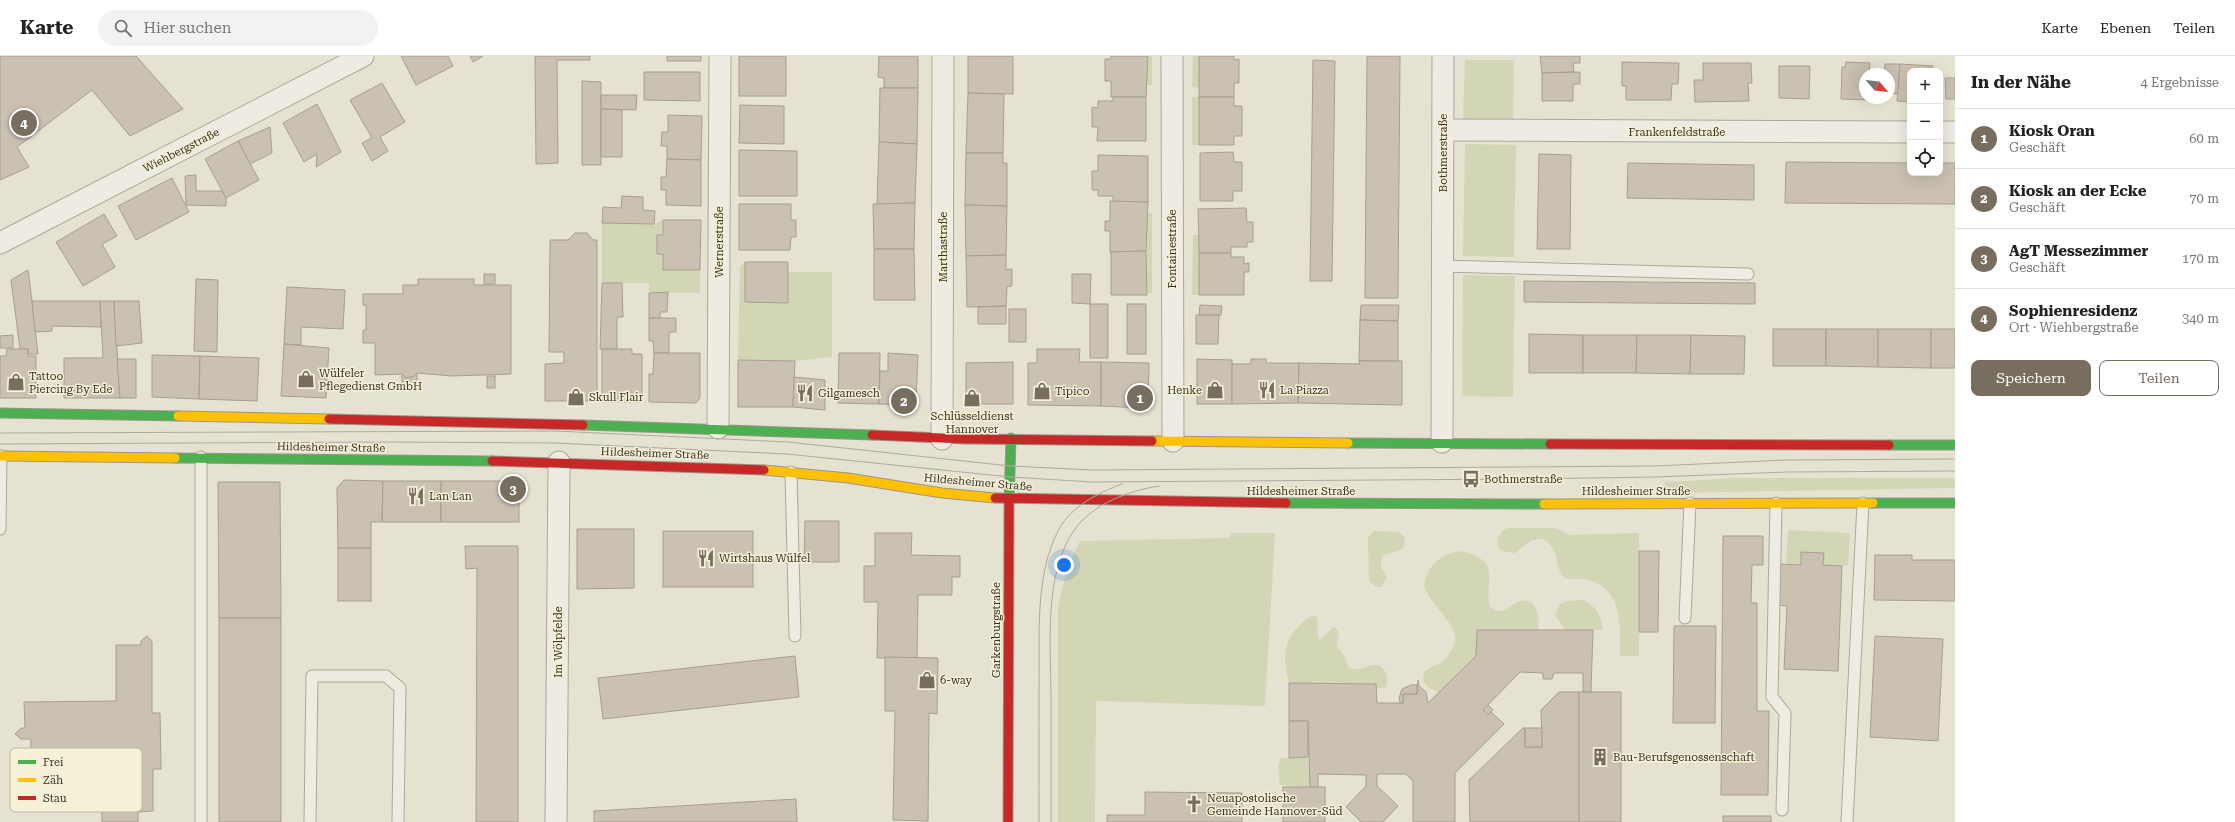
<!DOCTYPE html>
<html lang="de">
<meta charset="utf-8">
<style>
body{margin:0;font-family:"Roboto Serif",serif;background:#f2f2f2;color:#222}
.controls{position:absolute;right:12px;top:12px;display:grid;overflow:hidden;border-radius:8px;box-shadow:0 4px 16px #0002}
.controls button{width:36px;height:36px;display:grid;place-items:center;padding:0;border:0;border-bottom:1px solid #e0e0e0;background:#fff;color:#222;font:20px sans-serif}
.compass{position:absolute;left:1859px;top:12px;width:36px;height:36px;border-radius:50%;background:#fff;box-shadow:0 4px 16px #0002;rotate:118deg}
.you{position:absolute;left:1064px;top:509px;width:14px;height:14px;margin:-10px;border:3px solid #fff;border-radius:50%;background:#1a73e8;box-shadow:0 0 0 6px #1a73e833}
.badge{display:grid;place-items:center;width:26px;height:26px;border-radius:50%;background:#776e5f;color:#fff;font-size:13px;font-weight:700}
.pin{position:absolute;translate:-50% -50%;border:2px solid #fff;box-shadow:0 1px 4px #0006}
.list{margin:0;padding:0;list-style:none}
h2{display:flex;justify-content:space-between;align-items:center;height:52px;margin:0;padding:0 16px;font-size:17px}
h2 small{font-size:13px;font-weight:400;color:#767676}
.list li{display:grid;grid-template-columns:26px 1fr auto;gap:12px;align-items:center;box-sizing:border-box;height:60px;padding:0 16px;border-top:1px solid #e0e0e0}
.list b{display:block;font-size:15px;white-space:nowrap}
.list p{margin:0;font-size:13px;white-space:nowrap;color:#767676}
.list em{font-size:13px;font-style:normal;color:#767676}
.actions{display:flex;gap:8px;padding:12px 16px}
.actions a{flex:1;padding:9px 0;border:1px solid #776e5f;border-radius:8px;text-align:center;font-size:14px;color:#776e5f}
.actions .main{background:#776e5f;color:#fff}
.icon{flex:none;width:22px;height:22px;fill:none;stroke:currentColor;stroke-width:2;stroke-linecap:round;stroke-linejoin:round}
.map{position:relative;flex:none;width:1955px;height:766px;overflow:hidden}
header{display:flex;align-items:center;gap:24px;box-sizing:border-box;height:56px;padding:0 20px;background:#fff;border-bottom:1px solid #e0e0e0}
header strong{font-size:19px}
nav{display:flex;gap:22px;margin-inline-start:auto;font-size:14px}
.search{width:280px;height:36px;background:#f2f2f2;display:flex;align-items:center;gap:10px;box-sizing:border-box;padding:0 14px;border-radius:22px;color:#767676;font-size:15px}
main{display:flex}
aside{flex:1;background:#fff}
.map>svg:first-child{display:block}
</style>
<header>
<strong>Karte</strong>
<div class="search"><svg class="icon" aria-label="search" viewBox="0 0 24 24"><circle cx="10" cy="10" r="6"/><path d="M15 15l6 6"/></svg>Hier suchen</div>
<nav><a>Karte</a><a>Ebenen</a><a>Teilen</a></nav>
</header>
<main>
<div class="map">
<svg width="1955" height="766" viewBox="0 0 1955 766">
<rect width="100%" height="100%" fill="#e6e2d1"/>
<!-- green -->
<g fill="#d2d6b4">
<polygon points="1148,0 1152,0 1152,29 1147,29"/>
<polygon points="1193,0 1199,0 1199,32 1192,31"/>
<polygon points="1465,4 1514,4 1513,67 1463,66"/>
<rect x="1192" y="41" width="7" height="48"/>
<polygon points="1465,88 1516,89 1514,201 1463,200"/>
<rect x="1147" y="157" width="5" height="80"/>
<polygon points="663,164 663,179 657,179 657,197 663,198 663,213 700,214 700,237 649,237 649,227 602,227 602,167 654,168"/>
<polygon points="1193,179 1199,179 1199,239 1192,239"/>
<polygon points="745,206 745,246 788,246 787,216 832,216 832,301 795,305 738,304 740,211"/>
<polygon points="1463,219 1515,220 1513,341 1462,340"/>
<polygon points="1740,422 1955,422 1955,432 1665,437 1665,426"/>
<path d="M1508 472H1555L1569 479 1639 477V600H1620C1620 574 1624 540 1595 526 1585 521 1575 525 1565 522 1553 512 1562 494 1543 483L1532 484 1515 497 1502 495 1498 491 1497 483 1503 474Z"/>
<polygon points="1788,474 1850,477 1848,510 1823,509 1824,497 1802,496 1801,509 1786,508"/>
<path d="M1374 475 1398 476 1405 481 1404 491 1401 494C1389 499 1380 494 1381 512L1386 518 1387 522 1381 531H1376L1369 525 1368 487V482Z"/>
<polygon points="1232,477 1275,477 1265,650 1096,645 1095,766 1058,766 1058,550 1068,510 1080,485 1229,482"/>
<path d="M1461 495C1502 506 1485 519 1489 549 1492 552 1495 555 1499 555 1507 555 1513 547 1520 545 1537 541 1540 562 1538 574H1477L1476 600 1439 636C1433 634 1427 632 1424 626 1418 613 1438 610 1444 604 1450 599 1453 592 1455 585 1458 568 1430 549 1424 530 1428 509 1439 499 1461 495Z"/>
<path d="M1584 544C1597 552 1601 559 1603 574H1564L1561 567 1555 560 1560 548 1568 545Z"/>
<path d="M1313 560 1317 561 1318 582 1320 584 1334 571C1342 575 1337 583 1337 590L1345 601 1349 612C1364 615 1363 610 1374 609 1386 608 1389 622 1386 631L1376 633V628L1289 627C1284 605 1281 589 1298 571 1303 566 1306 561 1313 560Z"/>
<polygon points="1308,701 1310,731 1280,729 1278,710 1281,702"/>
</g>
<!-- building -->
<g fill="#cac1b2" stroke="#a79e90">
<polygon points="0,0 136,0 183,53 130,80 92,34 17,91 29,111 0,124"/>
<polygon points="401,0 448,0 453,10 416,29"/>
<polygon points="470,0 483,0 473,6"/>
<polygon points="535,0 590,0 590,4 557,4 558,107 536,108"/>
<rect x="667" y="0" width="34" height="5"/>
<rect x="739" y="0" width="47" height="40"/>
<polygon points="879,0 918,0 918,32 884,32 884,22 878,21"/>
<polygon points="968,0 1013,0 1013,38 968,37"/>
<polygon points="1111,0 1148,0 1146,41 1111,41 1111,25 1105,25 1105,3 1111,3"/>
<polygon points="1199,0 1234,0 1234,4 1239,3 1239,27 1234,27 1234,41 1199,41"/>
<polygon points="1367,0 1400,0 1398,242 1365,242"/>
<polygon points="1540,0 1580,0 1580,7 1573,7 1574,16 1542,17"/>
<polygon points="1313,4 1335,5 1332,225 1310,225"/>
<polygon points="1622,6 1679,7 1678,28 1672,28 1671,44 1626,44 1626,30 1622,30"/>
<polygon points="1846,6 1870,7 1869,18 1865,18 1865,42 1869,42 1868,44 1841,43 1842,11 1845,11"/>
<polygon points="1703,7 1751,7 1752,27 1748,27 1749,45 1695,46 1694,24 1703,24"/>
<polygon points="1885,8 1900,8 1898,38 1889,37 1889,18 1885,18"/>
<polygon points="1900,8 1933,10 1932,15 1910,15 1910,46 1897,45"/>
<polygon points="1779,10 1810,10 1809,43 1779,42"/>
<polygon points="644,16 700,16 700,45 644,44"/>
<polygon points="1580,16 1580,28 1573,28 1573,45 1542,45 1542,17"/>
<polygon points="1945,22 1955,22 1955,43 1946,43"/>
<polygon points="582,25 601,26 601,109 582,109"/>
<polygon points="382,27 405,66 380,81 388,95 372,105 362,87 372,82 350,44"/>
<polygon points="880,32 918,32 917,88 879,86"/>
<polygon points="968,37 1004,38 1003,97 966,97"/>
<polygon points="601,39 637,39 636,54 601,53"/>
<polygon points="1113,41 1146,41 1146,85 1097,85 1098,71 1092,71 1092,51 1098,52 1098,45 1113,45"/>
<polygon points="1199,41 1234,41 1234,50 1242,50 1242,80 1234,80 1234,89 1199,89"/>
<polygon points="317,48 341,96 316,111 317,98 304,106 283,67"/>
<polygon points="740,49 784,50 784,88 739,87"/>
<polygon points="601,53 622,54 622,101 601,101"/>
<polygon points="668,59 702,60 701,104 667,103 667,90 661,90 662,76 668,76"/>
<polygon points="270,71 272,97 250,108 238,85"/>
<polygon points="238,85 259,124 226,142 205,103"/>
<polygon points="879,86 917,88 915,147 877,148"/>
<polygon points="739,94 797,95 797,140 739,140"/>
<polygon points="1233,96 1234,106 1242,106 1242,135 1233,135 1233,145 1200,145 1200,97"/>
<polygon points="966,97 1003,97 1003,107 1007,107 1007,150 965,149"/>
<polygon points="1539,98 1571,99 1570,193 1537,193"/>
<polygon points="1098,99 1148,100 1148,146 1113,146 1113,140 1098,140 1098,134 1092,134 1092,115 1098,115"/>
<polygon points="667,103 701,104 701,150 666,149 666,134 661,134 661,121 666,121"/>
<polygon points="1786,106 1910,107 1910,117 1940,117 1940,107 1955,107 1955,148 1785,147"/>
<polygon points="1628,107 1754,109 1754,144 1627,142"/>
<polygon points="196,119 196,135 222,135 226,142 226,150 186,149 185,120"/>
<polygon points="172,122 189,156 136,184 118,150"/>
<polygon points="622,140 643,141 643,154 655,155 654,168 602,167 603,151 621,152"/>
<polygon points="1110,145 1148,146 1146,195 1110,196 1110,175 1105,175 1105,165 1110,165"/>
<polygon points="915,147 914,193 874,193 873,148"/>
<polygon points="739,148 791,148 791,164 796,164 796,181 791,181 790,194 739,194"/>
<polygon points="965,149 1007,150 1006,199 966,200"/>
<polygon points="1246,152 1247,166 1253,166 1253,186 1247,186 1247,191 1231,191 1231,197 1199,197 1198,153"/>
<polygon points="104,158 117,180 102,188 115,211 83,230 56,186"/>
<polygon points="663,164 701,164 700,214 663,214 663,198 657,198 657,179 663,179"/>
<polygon points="575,177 587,177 593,184 597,184 597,345 545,345 545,308 564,307 564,296 549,296 550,184 568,184"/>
<polygon points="874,193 914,193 915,244 874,244"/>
<polygon points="1146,195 1147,239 1111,239 1111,196"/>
<polygon points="1199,197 1231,197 1231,201 1244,201 1244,208 1249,207 1249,216 1244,216 1244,239 1199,239"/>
<polygon points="1006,199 1006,214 1012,213 1012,230 1007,231 1006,250 967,251 966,200"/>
<polygon points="745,206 788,206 788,247 745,246"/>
<polygon points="28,214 32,245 38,298 28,298 28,293 20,293 11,224"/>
<rect x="484" y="218" width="11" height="10"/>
<polygon points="1072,218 1091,218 1090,248 1072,247"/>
<polygon points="196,223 218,224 217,296 194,295"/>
<polygon points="418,223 474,223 474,229 511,229 511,318 452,320 417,317 413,321 406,322 402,318 375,319 375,287 363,287 363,274 366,274 366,249 363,249 363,238 403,238 403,229 418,229"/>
<polygon points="1524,225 1755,227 1755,248 1524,246"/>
<polygon points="602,227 622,227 623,261 617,261 617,293 600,293"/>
<polygon points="287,231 345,234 343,273 301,271 301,289 284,288"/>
<polygon points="668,236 667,256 660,256 660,262 649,262 649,237"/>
<polygon points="32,245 100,245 101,271 52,270 52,275 35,276"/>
<polygon points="100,245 114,245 120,342 64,342 64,302 103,302"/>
<polygon points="114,245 139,245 142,287 116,290"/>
<rect x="1090" y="248" width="18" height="54"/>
<rect x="1127" y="248" width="19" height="50"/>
<polygon points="1200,249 1222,250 1221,259 1199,259"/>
<polygon points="1361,249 1399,249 1398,265 1360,264"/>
<polygon points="1006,250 1006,268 978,268 978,251"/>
<rect x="1009" y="253" width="17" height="33"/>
<polygon points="1196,259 1219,259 1218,288 1196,288"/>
<polygon points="649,262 676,262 676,276 669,276 669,297 654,297 653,285 649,285"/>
<polygon points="1360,264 1398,265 1398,305 1359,305"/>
<rect x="1773" y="273" width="53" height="37"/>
<polygon points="1826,273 1878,273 1878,311 1826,310"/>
<polygon points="1878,273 1931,273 1931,312 1878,311"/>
<rect x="1931" y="273" width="24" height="39"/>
<polygon points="1529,278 1583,279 1583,317 1529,317"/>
<polygon points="13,279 13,292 0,292 0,280"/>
<polygon points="1583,279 1637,279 1636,317 1583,317"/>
<polygon points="1637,279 1691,279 1690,318 1636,317"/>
<polygon points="1691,279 1745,280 1744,318 1690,318"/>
<polygon points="284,288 329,292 326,342 281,340"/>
<polygon points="7,293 28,293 28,300 36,300 36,342 0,342 0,300 6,300"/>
<polygon points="602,293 632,293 632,298 642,298 642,346 602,346"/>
<polygon points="1037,293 1080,293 1079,306 1101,306 1101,350 1028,349 1028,307 1037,307"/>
<polygon points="654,297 700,297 700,342 696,347 649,346 649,318 653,318"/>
<polygon points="839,297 880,297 879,348 838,347"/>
<polygon points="888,297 918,299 916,344 911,349 879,348 880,315 888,315"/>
<polygon points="152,299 200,300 199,343 152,341"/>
<polygon points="200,300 259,302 257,345 199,343"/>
<polygon points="117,303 136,303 136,342 120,342"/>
<polygon points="1197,303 1232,304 1232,348 1197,348"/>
<polygon points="1251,303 1266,303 1266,307 1299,307 1298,347 1232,348 1232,308 1251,308"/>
<polygon points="738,304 795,305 793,351 738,351"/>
<polygon points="1359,305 1402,305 1402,349 1298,347 1299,307 1360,308"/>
<polygon points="1013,306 1013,348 973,348 966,341 966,307"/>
<polygon points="1101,306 1149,307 1148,347 1143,352 1101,350"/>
<polygon points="417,317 417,335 402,334 402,318 406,322 413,321"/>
<rect x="487" y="320" width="8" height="12"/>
<polygon points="794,321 825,324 825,354 793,351"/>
<polygon points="344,424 383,425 382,466 371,466 371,492 338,492 337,432"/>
<polygon points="383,425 441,425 441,466 382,466"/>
<rect x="441" y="425" width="78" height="41"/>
<polygon points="218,426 280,426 281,562 219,562"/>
<polygon points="805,465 839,465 839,506 804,506"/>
<polygon points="577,473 634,473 634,532 577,533"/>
<rect x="663" y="475" width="90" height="56"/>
<polygon points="875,477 912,477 911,499 960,500 960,521 952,521 952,539 918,539 917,602 877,602 878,546 864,546 864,510 875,510"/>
<polygon points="1723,480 1763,480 1763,509 1752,509 1751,547 1757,547 1757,655 1769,655 1768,739 1721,739"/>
<polygon points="465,490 518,490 518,766 476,766 477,512 466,513"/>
<rect x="338" y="492" width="33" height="53"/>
<polygon points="1639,495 1659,495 1658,576 1639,576"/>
<polygon points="1801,496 1824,497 1823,509 1842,510 1838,615 1784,613 1787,550 1778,549 1780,508 1801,509"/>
<polygon points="1875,499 1912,499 1912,504 1955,504 1955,545 1874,544"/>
<rect x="219" y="562" width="62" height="204"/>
<polygon points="1674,570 1716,570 1715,667 1673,667"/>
<polygon points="1477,574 1593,574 1591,636 1583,636 1583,617 1554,617 1552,623 1543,623 1543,617 1520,616 1483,654 1488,659 1491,656 1504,668 1455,717 1455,766 1413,766 1413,725 1406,718 1377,718 1377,730 1398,750 1383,766 1361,766 1346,751 1366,730 1366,719 1318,718 1318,731 1310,731 1308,665 1289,665 1289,627 1376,628 1377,647 1403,647 1403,638 1417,638 1418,624 1419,630 1426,636 1428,647 1476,600"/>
<polygon points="147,580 152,585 152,657 160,657 161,713 153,713 153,755 138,756 138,766 102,766 101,706 31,707 31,683 21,683 15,678 21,672 25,672 24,646 116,645 116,589 141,589 141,585"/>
<polygon points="1875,580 1943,583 1938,685 1870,681"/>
<polygon points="795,600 799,641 603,663 598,622"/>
<polygon points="885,601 938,602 937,658 929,657 928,765 893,764 895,655 885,655"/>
<polygon points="1411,629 1417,629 1417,638 1403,638 1403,647 1400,647 1399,642 1402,633"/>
<polygon points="1559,636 1579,636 1579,766 1470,766 1469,724 1523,672 1525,672 1525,691 1542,691 1541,654"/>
<rect x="1579" y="636" width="42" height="130"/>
<polygon points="1488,649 1493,654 1488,659 1483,654"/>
<polygon points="1289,665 1308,665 1308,701 1289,702"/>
<rect x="1525" y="672" width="17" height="19"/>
<rect x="1283" y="731" width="42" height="35"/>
<polygon points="1145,736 1242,737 1242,766 1107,766 1107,759 1145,759"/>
<polygon points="796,743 797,766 594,766 594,755"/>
<rect x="1723" y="760" width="48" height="6"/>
</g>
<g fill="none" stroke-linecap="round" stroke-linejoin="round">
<!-- lane casing -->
<g stroke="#aca799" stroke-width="13">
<g id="lane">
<polyline points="1442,210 1748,218"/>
<polyline points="791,416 795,580"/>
<polyline points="1776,447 1772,641 1785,657 1782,754"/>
<polyline points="0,473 1,400"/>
<polyline points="1685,562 1690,447"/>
<polyline points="201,766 201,401"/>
<polyline points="310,766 312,620 386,620 400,632 398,766"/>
<polyline points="1847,766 1863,447"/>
</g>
</g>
<!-- street casing -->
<g stroke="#aca799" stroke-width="23">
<g id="street">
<polyline points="1172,0 1173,385"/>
<polyline points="1443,74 1910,76"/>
<polyline points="1940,76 1955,76"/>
<polyline points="0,187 363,0"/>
<polyline points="718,372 720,0"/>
<polyline points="942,383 943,0"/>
<polyline points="1442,386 1443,0"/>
<polyline points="556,766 559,406"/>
</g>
</g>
<!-- fast casing -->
<g stroke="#9b968a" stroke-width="11">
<g id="fast">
<polyline points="0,357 178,360"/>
<polyline points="583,369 872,379"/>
<polyline points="1348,387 1550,388"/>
<polyline points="1889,389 1955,389"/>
<polyline points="175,402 492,405"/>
<polyline points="1009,447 1011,382"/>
<polyline points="1286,447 1544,448"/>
<polyline points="1873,447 1955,447"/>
</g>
</g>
<!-- slow casing -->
<g stroke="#9b968a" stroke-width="11">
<g id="slow">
<polyline points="178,360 329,363"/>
<polyline points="1152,385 1348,387"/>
<polyline points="0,400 175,402"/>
<polyline points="764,414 848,422 942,437 995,442"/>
<polyline points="1544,448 1873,447"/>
</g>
</g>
<!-- jam casing -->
<g stroke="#9b968a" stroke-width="11">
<g id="jam">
<polyline points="329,363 583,369"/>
<polyline points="872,379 965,383 1152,385"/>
<polyline points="1550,388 1889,389"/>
<polyline points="492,405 764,414"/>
<polyline points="995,442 1286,447"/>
<polyline points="1008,766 1009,447"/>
</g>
</g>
<!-- lane -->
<use href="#lane" stroke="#eeebe2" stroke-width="11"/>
<!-- street -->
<use href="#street" stroke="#eeebe2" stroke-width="21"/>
<!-- fast -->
<use href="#fast" stroke="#4caf50" stroke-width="9"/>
<!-- slow -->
<use href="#slow" stroke="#ffc107" stroke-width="9"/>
<!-- jam -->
<use href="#jam" stroke="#c62828" stroke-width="9"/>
<!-- tram -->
<g stroke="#adaba2" stroke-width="1">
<polyline points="0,377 555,375 788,386 1010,410 1092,414 1656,410 1786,404 1955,403"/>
<polyline points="0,388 380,386 555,387 787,398 1010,421 1092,426 1521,423 1655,421 1787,416 1955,415"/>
<path d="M1039 766C1039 721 1039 677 1039 632 1040 581 1034 520 1059 473 1072 450 1098 437 1122 428"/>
<path d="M1051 766C1051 725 1051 683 1051 642 1051 591 1043 517 1075 473 1094 447 1129 435 1159 430"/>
</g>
</g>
<!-- icons -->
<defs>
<g id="shop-bare" transform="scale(1.38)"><path d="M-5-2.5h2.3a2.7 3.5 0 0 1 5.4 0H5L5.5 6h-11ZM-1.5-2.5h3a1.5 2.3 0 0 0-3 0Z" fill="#776e5f" stroke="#f5f0d8" stroke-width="2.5" paint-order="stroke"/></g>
<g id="restaurant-bare" transform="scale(1.38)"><path d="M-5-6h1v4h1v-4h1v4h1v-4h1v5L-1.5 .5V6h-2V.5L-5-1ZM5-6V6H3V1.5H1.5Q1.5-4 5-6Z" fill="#776e5f" stroke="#f5f0d8" stroke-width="2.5" paint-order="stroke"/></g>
<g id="bus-bare" transform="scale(1.38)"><path d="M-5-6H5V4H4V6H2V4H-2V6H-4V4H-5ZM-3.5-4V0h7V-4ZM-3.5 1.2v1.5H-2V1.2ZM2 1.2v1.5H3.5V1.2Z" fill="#776e5f" stroke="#f5f0d8" stroke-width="2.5" paint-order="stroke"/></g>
<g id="building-bare" transform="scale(1.38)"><path d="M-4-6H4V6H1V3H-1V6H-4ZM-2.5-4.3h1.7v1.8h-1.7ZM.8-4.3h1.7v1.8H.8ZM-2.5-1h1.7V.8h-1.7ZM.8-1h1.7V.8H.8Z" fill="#776e5f" stroke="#f5f0d8" stroke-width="2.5" paint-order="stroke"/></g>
<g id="church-bare" transform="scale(1.38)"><path d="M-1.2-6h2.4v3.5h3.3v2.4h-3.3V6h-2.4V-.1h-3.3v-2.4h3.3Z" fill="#776e5f" stroke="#f5f0d8" stroke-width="2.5" paint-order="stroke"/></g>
</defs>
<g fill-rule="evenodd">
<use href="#shop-bare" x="306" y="323"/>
<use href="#shop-bare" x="16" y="326"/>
<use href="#shop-bare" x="1215" y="334"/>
<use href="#restaurant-bare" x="1267" y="334"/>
<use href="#shop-bare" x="1042" y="335"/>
<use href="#restaurant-bare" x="805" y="337"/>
<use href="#shop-bare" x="576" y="341"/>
<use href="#shop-bare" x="972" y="342"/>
<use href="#bus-bare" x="1471" y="423"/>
<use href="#restaurant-bare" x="416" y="440"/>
<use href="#restaurant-bare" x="706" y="502"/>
<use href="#shop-bare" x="927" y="624"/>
<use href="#building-bare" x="1600" y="701"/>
<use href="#church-bare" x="1194" y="748"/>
</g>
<g text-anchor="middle" stroke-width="3" stroke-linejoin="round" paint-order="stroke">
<!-- street labels -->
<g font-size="11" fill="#3b3021" stroke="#f5f0d8">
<text x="1677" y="80">Frankenfeldstraße</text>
<text transform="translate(181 94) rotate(-27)" y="4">Wiehbergstraße</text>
<text transform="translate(1443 97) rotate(-90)" y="4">Bothmerstraße</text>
<text transform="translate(719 186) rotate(-90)" y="4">Wernerstraße</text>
<text transform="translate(943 191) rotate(-90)" y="4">Marthastraße</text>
<text transform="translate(1172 193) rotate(-90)" y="4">Fontainestraße</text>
<text transform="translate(331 391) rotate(1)" y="4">Hildesheimer Straße</text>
<text transform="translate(655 397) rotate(2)" y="4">Hildesheimer Straße</text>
<text transform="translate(978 426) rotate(5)" y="4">Hildesheimer Straße</text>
<text x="1301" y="439">Hildesheimer Straße</text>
<text x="1636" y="439">Hildesheimer Straße</text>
<text transform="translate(996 574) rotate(-90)" y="4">Garkenburgstraße</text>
<text transform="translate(558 586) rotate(-90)" y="4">Im Wölpfelde</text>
</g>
<!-- poi labels -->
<g font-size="11" fill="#3b3021" stroke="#f5f0d8" text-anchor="start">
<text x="319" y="321">Wülfeler<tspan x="319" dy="13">Pflegedienst GmbH</tspan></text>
<text x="29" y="324">Tattoo<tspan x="29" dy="13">Piercing By Ede</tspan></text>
<text x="1202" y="338" text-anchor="end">Henke</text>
<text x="1280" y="338">La Piazza</text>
<text x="1055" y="339">Tipico</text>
<text x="818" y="341">Gilgamesch</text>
<text x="589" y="345">Skull Flair</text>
<text x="972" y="364" text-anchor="middle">Schlüsseldienst<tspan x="972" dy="13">Hannover</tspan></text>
<text x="1484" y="427">Bothmerstraße</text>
<text x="429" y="444">Lan Lan</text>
<text x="719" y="506">Wirtshaus Wülfel</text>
<text x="940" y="628">6-way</text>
<text x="1613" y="705">Bau-Berufsgenossenschaft</text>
<text x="1207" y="746">Neuapostolische<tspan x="1207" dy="13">Gemeinde Hannover-Süd</tspan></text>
</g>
</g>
<!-- legend -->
<rect x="10" y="692" width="132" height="64" rx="6" fill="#f5f0d8" stroke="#bdb6a1" stroke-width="1"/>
<rect x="18" y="704" width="18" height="4" fill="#4caf50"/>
<rect x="18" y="722" width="18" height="4" fill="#ffc107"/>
<rect x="18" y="740" width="18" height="4" fill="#c62828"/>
<g font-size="11" fill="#3b3021">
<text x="43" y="710">Frei</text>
<text x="43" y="728">Zäh</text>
<text x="43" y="746">Stau</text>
</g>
</svg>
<div class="controls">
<button>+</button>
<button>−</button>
<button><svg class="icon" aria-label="locate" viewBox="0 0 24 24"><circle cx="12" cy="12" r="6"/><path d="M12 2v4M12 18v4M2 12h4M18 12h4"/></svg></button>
</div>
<svg class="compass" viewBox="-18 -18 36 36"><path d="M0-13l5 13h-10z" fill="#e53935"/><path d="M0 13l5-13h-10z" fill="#767676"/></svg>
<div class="you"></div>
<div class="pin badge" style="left:1140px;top:342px">1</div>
<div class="pin badge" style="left:904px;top:345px">2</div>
<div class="pin badge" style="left:513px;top:433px">3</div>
<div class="pin badge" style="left:24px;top:67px">4</div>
</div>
<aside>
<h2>In der Nähe<small>4 Ergebnisse</small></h2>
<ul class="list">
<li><span class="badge">1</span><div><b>Kiosk Oran</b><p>Geschäft</p></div><em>60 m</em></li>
<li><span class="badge">2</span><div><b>Kiosk an der Ecke</b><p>Geschäft</p></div><em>70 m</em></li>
<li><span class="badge">3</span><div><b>AgT Messezimmer</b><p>Geschäft</p></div><em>170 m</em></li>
<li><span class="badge">4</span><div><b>Sophienresidenz</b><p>Ort · Wiehbergstraße</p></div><em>340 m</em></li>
</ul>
<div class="actions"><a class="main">Speichern</a><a>Teilen</a></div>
</aside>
</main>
